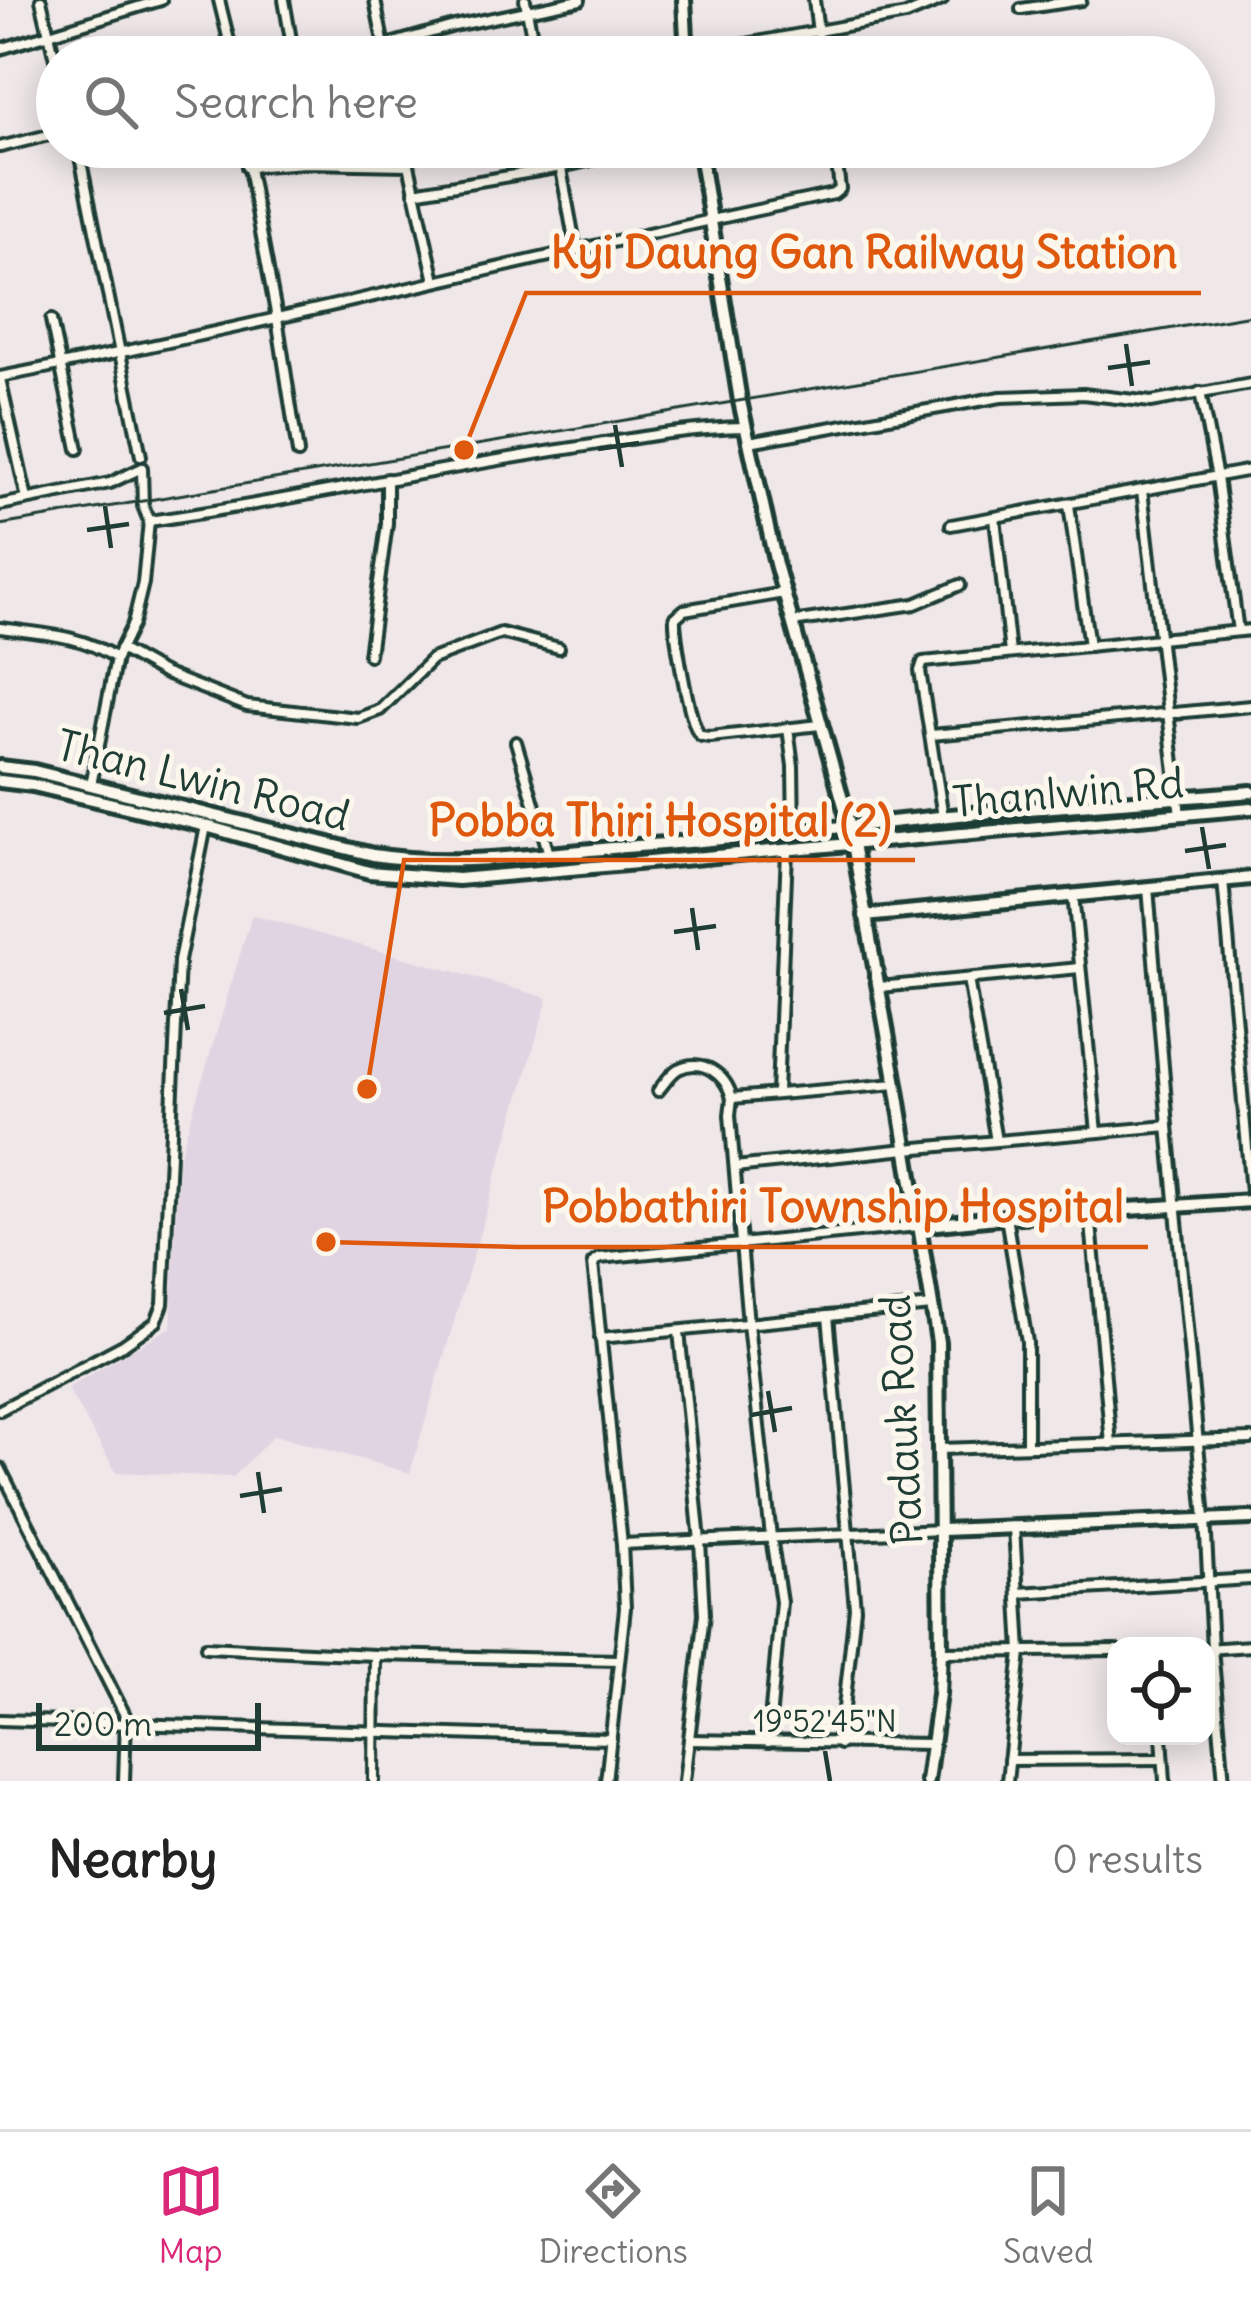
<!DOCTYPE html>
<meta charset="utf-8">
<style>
body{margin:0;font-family:Delius,sans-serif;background:#f6f6f6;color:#222}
.controls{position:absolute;right:36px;bottom:36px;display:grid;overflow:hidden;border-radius:24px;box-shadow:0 6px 30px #0003}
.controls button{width:108px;height:108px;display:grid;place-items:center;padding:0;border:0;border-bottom:3px solid #e0e0e0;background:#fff;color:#222;font:60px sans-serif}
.scale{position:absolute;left:36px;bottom:30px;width:225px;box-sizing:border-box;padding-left:12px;border:6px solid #1f3d34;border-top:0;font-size:33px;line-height:42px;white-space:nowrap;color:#1f3d34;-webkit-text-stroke:9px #fbf7ec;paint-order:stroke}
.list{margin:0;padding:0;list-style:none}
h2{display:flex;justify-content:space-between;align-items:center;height:156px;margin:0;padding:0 48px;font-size:51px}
h2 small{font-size:39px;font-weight:400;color:#767676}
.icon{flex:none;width:66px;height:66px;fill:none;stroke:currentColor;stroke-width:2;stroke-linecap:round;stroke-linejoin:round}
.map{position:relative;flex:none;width:1251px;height:1781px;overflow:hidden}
.search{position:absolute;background:#fff;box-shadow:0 6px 30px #0003;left:36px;right:36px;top:36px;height:132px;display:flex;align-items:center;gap:30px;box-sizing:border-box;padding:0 42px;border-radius:66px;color:#767676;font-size:45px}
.sheet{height:348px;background:#fff}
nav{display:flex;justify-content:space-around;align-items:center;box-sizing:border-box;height:168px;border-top:3px solid #e0e0e0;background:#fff;font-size:33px;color:#767676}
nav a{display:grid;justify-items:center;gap:6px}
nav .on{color:#db2777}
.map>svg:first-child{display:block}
</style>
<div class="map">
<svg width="1251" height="1781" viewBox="0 0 1251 1781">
<rect width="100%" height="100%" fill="#efe7e8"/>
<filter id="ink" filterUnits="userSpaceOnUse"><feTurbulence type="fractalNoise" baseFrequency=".00833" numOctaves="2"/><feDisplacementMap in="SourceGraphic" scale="24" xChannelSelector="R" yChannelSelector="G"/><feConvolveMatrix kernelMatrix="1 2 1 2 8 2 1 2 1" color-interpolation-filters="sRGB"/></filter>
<g filter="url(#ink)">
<!-- built -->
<polygon fill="#e0d4e3" points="252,915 548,998 410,1473 274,1435 233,1477 116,1472 67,1388 171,1327 179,1157"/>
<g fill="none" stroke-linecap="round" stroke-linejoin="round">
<!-- street casing -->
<g stroke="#1f3d34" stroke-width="16">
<g id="street">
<polyline points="41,0 57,68"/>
<polyline points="219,0 233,57"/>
<polyline points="284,0 294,57"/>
<polyline points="375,0 386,57"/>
<polyline points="525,0 536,57"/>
<polyline points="814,0 821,57"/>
<polyline points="1021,9 1081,0"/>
<polyline points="0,49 161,0"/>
<polyline points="344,57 454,26 580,0"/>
<polyline points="674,57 906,15 942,0"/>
<polyline points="0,147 57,133"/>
<polyline points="78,147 141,456"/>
<polyline points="245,147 277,318 298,453"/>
<polyline points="405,147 435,281"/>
<polyline points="557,147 576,250"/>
<polyline points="247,167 306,163 409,165"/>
<polyline points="414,192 562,167 646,147"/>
<polyline points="51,320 78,449"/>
<path d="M0 377C279 322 555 251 834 194L840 189 835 147"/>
<polyline points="0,379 27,499"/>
<polyline points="1200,392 1217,477 1238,631"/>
<polyline points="749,442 1001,397 1083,394 1151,402 1251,384"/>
<polyline points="1142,490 1180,815"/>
<polyline points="0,505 110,483 142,468 143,506 149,521 143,583 133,624 116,658 91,785"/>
<polyline points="1069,505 1089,646"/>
<polyline points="995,518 1010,653"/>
<path d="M149 521C291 501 431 469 573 448 630 439 687 428 745 427"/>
<polyline points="951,525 1251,470"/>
<path d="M784 593 684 610 675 618C674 633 690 728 700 735 703 737 706 736 710 737L820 725"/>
<polyline points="792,622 915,604 960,585"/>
<path d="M0 628C42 634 80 634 116 658"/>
<polyline points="120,649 163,673 247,706 358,718 380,710 432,659 501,633 559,648"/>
<polyline points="369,655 387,524 387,479"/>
<polyline points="788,728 793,766 794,834"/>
<polyline points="931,735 1251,706"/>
<polyline points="516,742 549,854"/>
<polyline points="943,817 920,671 923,662 1251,630"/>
<polyline points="1223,880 1251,1192"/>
<polyline points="1148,888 1168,1126 1205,1518 1212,1648 1224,1781"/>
<polyline points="1073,895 1097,1132"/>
<polyline points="968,979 996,1141"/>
<polyline points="879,987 1080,968"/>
<path d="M658 1091C664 1084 670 1074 678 1069 703 1057 726 1075 732 1098"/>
<polyline points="777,1093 787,851"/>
<polyline points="735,1167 906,1149 1168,1126"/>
<polyline points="1090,1212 1111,1444"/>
<polyline points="1006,1217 1027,1342 1027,1446"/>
<polyline points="828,1316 855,1608 840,1744"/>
<polyline points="679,1331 700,1541 704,1614 684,1781"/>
<polyline points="600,1338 932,1306"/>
<polyline points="0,1410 123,1345 156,1322 163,1304 179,961 206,826"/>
<polyline points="940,1449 1251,1439"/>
<polyline points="0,1468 126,1717 124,1781"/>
<polyline points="622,1544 942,1530"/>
<polyline points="1018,1593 1251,1579"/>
<polyline points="206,1647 375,1655 619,1660"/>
<polyline points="1206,1649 1251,1646"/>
<polyline points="941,1652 1116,1650"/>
<polyline points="0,1720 611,1739"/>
<polyline points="1162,1736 1165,1781"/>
<polyline points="689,1740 932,1744"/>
<polyline points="768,1742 781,1602 771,1537 748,1324 730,1115 732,1098 896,1084"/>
<polyline points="1009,1760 1163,1759"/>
<polyline points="374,1781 375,1655"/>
<polyline points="606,1781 625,1608 622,1544 593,1263 600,1258 918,1226"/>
<polyline points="1007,1781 1021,1652 1014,1527"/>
</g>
</g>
<!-- secondary casing -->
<g stroke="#1f3d34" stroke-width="20">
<g id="secondary">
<polyline points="684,0 687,57"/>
<polyline points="699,147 740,401 776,564 850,827 896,1084 938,1342 941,1652 939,1694 927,1781"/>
<polyline points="865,916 1251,878"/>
<polyline points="918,1226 1006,1217 1251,1201"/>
<polyline points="942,1530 1251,1518"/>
</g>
</g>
<!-- primary casing -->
<g stroke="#1f3d34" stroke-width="20">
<g id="primary">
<path d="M0 767 34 771 373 855C462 869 549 852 638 846 739 839 839 827 940 817 1043 806 1147 801 1251 792"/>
<polyline points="0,781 33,785 206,826 369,872 458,879 1251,808"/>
</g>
</g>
<!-- street -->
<use href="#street" stroke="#fbf7ec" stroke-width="8"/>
<!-- secondary -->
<use href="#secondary" stroke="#fbf7ec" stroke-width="10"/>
<!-- primary -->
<use href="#primary" stroke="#fbf7ec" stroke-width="10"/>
<!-- rail -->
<polyline stroke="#1f3d34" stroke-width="3" points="0,525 1251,315"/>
</g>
</g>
<!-- ticks -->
<path fill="none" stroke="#1f3d34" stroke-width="4.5" d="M1126 344 1132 386M1108 368 1150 362M615 425 622 467M598 449 639 443M105 506 111 548M87 530 129 524M1202 827 1209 869M1185 851 1226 845M692 908 698 950M674 932 716 926M181 989 188 1030M164 1013 205 1006M768 1391 775 1432M751 1415 792 1408M258 1472 264 1513M240 1496 282 1489M825 1751 830 1781"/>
<g text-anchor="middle" stroke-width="10" stroke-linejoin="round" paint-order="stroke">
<!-- street labels -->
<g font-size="42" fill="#1f3d34" stroke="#fbf7ec">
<text transform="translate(203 780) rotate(14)" y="15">Than Lwin Road</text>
<text transform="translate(1068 792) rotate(-5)" y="15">Thanlwin Rd</text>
<text transform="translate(901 1420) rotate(-93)" y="15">Padauk Road</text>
</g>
</g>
<g font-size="30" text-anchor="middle" fill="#1f3d34" stroke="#fbf7ec" stroke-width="10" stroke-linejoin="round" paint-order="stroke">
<text x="825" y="1732">19°52'45"N</text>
</g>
<!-- callouts -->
<path fill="none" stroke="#de580e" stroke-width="4.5" d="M464 450L526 293H1201M367 1089L404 860H915M326 1242L518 1247H1148"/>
<g fill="#de580e" stroke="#fbf7ec" stroke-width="4.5">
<circle cx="464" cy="450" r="12"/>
<circle cx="367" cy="1089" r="12"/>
<circle cx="326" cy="1242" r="12"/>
</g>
<g font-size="45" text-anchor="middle" font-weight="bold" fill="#de580e" stroke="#fbf7ec" stroke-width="10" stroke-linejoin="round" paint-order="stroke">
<text x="864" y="268">Kyi Daung Gan Railway Station</text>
<text x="660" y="836">Pobba Thiri Hospital (2)</text>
<text x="833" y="1222">Pobbathiri Township Hospital</text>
</g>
</svg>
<div class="controls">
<button><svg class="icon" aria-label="locate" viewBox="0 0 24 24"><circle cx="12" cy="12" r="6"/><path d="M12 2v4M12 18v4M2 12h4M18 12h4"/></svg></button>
</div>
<div class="scale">200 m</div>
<div class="search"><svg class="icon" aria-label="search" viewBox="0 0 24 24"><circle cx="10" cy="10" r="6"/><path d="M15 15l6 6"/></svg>Search here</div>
</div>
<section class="sheet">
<h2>Nearby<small>0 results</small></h2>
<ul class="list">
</ul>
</section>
<nav>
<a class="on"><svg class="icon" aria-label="map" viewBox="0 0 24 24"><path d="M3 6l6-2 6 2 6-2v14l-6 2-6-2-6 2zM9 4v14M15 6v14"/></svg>Map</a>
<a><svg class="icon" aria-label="directions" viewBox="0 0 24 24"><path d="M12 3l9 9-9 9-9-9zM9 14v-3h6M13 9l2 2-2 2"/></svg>Directions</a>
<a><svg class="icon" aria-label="saved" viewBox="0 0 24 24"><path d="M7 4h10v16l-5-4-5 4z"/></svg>Saved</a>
</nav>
